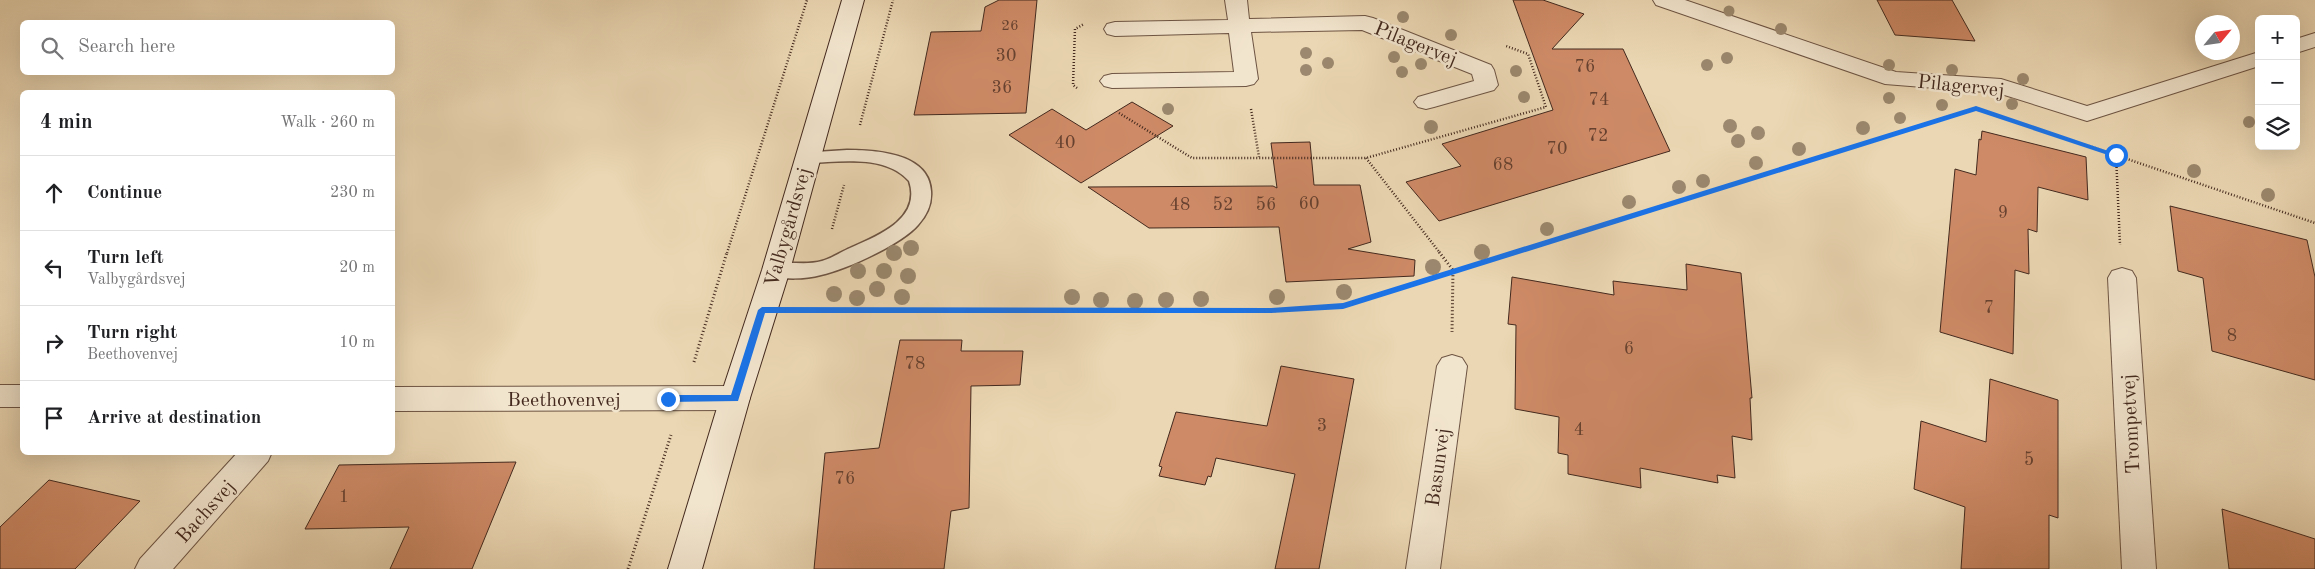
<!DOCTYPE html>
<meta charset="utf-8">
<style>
body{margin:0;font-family:"Old Standard TT",serif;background:#f2f2f2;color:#202124}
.controls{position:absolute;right:15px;top:15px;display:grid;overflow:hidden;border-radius:8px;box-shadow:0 5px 20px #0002}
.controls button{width:45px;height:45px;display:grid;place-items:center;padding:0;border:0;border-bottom:1px solid #e0e0e0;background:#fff;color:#202124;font:25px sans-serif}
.compass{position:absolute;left:2195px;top:15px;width:45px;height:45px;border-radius:50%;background:#fff;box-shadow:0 5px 20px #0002;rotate:61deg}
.stop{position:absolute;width:15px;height:15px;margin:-11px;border:4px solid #1a73e8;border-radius:50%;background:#fff}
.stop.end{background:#1a73e8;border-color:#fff;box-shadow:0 1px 5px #0008}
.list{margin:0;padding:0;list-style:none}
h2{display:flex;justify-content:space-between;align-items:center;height:65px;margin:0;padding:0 20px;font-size:21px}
h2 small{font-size:16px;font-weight:400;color:#757577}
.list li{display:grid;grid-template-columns:32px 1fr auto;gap:15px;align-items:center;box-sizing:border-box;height:75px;padding:0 20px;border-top:1px solid #e0e0e0}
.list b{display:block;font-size:19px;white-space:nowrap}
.list p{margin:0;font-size:16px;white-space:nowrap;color:#757577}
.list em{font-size:16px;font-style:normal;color:#757577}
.icon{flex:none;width:28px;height:28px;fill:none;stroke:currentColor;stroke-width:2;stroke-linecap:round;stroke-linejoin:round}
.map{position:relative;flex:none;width:2315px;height:569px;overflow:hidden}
.search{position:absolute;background:#fff;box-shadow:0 5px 20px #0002;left:20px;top:20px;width:375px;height:55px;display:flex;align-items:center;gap:12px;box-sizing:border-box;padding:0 18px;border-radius:8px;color:#757577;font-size:19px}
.panel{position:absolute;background:#fff;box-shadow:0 5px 20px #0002;left:20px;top:90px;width:375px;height:365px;border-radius:8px}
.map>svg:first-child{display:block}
</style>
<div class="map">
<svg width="2315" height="569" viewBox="0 0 2315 569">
<rect width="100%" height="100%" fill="#ebd7b3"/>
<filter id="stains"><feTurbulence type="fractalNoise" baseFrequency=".004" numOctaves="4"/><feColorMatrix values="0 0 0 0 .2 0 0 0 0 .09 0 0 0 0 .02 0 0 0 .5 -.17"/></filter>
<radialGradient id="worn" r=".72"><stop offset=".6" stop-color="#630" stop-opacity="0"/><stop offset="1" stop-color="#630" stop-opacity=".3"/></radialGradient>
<!-- building -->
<g fill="#ce8a66" stroke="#43291e">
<polygon points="999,0 1037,0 1026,113 914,115 931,32 981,31 985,7"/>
<polygon points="1513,0 1543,0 1584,14 1552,49 1623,49 1670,151 1439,221 1406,182 1461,166 1442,144 1553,110"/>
<polygon points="1877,0 1952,0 1975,41 1895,35"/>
<polygon points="1132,102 1173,126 1081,183 1009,135 1052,109 1086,130"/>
<polygon points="1982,131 2086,157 2088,200 2038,187 2037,232 2028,229 2029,274 2015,270 2013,354 1940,332 1955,169 1976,175 1979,139 1981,140"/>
<polygon points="1310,142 1314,185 1360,185 1371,242 1348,249 1415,260 1414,276 1286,282 1279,227 1149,228 1088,187 1273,186 1277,188 1271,143"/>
<polygon points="2170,206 2307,240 2315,277 2315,380 2212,351 2203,278 2178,271"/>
<polygon points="1686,264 1741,273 1752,398 1750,398 1752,440 1732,436 1735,478 1717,475 1718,483 1640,468 1641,488 1568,474 1568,455 1558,453 1559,417 1515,409 1516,325 1508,324 1512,277 1614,295 1613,281 1687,290"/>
<polygon points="900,340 962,340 961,351 1023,351 1020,385 971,386 969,508 951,511 944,569 814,569 825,453 879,448"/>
<polygon points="1281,366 1354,379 1319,569 1275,569 1295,474 1216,458 1211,477 1208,476 1205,485 1159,476 1162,467 1159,466 1176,412 1267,426"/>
<polygon points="1990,379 2058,400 2058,518 2049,515 2049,569 1961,569 1965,507 1914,489 1921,421 1986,442"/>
<polygon points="516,462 472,569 390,569 409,527 305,529 339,465"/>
<polygon points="49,480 140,501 75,569 0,569 0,527"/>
<polygon points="2222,509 2315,539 2315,569 2229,569"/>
</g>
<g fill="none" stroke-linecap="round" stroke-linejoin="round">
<!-- lane casing -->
<g stroke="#6d5443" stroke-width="3">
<path id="lane" d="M847 150C876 150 929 153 931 191 932 204 927 215 918 225 902 244 845 270 821 275 806 279 784 280 769 275L765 270 769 265C786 260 805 266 822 261 832 258 841 252 850 248 877 236 922 219 909 181 885 154 840 162 807 163L800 161 797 157 800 153Z"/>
</g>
<!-- street casing -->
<g stroke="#6d5443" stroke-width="2">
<g id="street">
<polygon points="1225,0 1247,0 1249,19 1365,16 1373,18 1491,65 1494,70 1498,85 1494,90 1434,107 1426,109 1418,107 1414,102 1418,97 1474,81 1472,74 1362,30 1251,32 1258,79 1254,84 1246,86 1112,88 1104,86 1100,81 1104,76 1112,74 1234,72 1229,33 1115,36 1107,34 1104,29 1107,24 1115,22 1228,20"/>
<polygon points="1653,0 1685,0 1896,72 2001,79 2087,106 2259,52 2259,66 2087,121 1998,93 1885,84 1656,5"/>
<polygon points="2315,33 2315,47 2296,53 2296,39"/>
<polygon points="2122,268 2132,271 2136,278 2156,569 2122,569 2108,278 2112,271"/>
<polygon points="1452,355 1462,358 1467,366 1440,569 1406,569 1437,366 1442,358"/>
<rect x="0" y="385" width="22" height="22"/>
<polygon points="735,386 746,390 750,398 746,406 735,410 392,411 392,387"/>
<polygon points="238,452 272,452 268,461 173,569 135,569 140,559"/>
</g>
</g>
<!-- secondary casing -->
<g stroke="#43291e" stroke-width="2">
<polygon id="secondary" points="842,0 864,0 790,270 750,398 702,569 668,569 720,398 762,270"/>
</g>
<!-- path-far1 -->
<g stroke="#43291e" stroke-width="2.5" stroke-dasharray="1 2" stroke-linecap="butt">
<polyline points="1077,88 1073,85 1075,29 1084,24"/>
<polyline points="1251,109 1259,157"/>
<polyline points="1119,113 1192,158 1366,158 1546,107 1528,54 1506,46"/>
<polyline points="860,125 893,0"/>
<polyline points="2089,146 2315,223"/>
<polyline points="2116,155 2120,245"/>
<polyline points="1366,158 1440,253"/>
<polyline points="832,229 844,185"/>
<polyline points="727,253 807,0"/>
<polyline points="1511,253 1954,115"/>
</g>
<!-- path -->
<g stroke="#43291e" stroke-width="3" stroke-dasharray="1 2.5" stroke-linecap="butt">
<polyline points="1439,252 1453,270 1452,332"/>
<polyline points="802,310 1271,311 1343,306 1515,252"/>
<polyline points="694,362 727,252"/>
<polyline points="628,569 671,435"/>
</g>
<!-- lane -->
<use href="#lane" fill="#f2e5ce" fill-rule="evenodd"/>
<!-- street -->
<use href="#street" fill="#f2e5ce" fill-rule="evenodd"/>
<!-- secondary -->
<use href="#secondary" fill="#f2e5ce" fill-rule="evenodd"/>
</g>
<!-- trees -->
<g fill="#9b886e">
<circle cx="1729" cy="11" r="5.5"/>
<circle cx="1403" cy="17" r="6"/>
<circle cx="1781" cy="29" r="6"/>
<circle cx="1451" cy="35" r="6"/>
<circle cx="1306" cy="53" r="6"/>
<circle cx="1394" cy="57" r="6"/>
<circle cx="1727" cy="58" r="6"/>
<circle cx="1328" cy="63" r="6"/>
<circle cx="1421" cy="64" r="6"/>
<circle cx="1707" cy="65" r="6"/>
<circle cx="1889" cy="65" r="6"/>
<circle cx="1306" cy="70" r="6"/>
<circle cx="1952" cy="70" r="6"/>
<circle cx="1516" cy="71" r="6"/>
<circle cx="1402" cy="72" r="6"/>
<circle cx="2023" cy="79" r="6"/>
<circle cx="1524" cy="97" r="6"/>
<circle cx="1889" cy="98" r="6"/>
<circle cx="2012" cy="104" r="6"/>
<circle cx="1942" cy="105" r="6"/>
<circle cx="1168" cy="109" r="6"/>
<circle cx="1900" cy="118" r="6"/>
<circle cx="2249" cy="122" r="6"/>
<circle cx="1730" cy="126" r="7"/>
<circle cx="1431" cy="127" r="7"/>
<circle cx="1863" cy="128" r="7"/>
<circle cx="1758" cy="133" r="7"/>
<circle cx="1738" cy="141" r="7"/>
<circle cx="1799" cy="149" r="7"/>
<circle cx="1756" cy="163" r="7"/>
<circle cx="2194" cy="171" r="7"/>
<circle cx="1703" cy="181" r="7"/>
<circle cx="1679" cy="187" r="7"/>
<circle cx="2268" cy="195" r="7"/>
<circle cx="1629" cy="202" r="7"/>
<circle cx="1547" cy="229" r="7"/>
<circle cx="911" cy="248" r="8"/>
<circle cx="1482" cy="252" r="8"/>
<circle cx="894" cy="253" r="8"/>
<circle cx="1433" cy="267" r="8"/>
<circle cx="858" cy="271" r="8"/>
<circle cx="884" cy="271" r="8"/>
<circle cx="908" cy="276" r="8"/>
<circle cx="877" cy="289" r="8"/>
<circle cx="1344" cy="292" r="8"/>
<circle cx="834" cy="294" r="8"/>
<circle cx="902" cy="297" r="8"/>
<circle cx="1072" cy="297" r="8"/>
<circle cx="1277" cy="297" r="8"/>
<circle cx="857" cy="298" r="8"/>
<circle cx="1201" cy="299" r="8"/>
<circle cx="1101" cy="300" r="8"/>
<circle cx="1166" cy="300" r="8"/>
<circle cx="1135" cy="301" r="8"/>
</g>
<!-- route -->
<polygon fill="#1a73e8" points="1976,106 2120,155 2114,157 1976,111 1343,309 1271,313 765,313 738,401 668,402 663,399 668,395 731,395 758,310 762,307 1271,308 1343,303"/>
<g text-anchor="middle" stroke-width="5" stroke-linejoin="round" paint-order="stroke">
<!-- far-number labels -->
<g font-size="15" fill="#664130">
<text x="1010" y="30">26</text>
</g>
<!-- number labels -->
<g font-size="18" fill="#664130">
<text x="1006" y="61">30</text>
<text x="1585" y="72">76</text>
<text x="1002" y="93">36</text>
<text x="1599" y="105">74</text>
<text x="1598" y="141">72</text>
<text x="1065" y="148">40</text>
<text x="1557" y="154">70</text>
<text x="1503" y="170">68</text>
<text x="1309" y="209">60</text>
<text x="1180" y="210">48</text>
<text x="1223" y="210">52</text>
<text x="1266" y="210">56</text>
<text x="2003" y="218">9</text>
<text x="1989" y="313">7</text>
<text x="2232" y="341">8</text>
<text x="1629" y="354">6</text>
<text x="915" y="369">78</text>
<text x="1322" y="431">3</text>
<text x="1579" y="435">4</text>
<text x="2029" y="465">5</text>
<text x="845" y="484">76</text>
<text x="344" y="502">1</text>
</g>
<!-- street labels -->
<g font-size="20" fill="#43291e" stroke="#f2e5ce">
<text transform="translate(1416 43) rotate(22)" y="7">Pilagervej</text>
<text transform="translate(1961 85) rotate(6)" y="7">Pilagervej</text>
<text transform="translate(787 227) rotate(-74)" y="7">Valbygårdsvej</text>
<text x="564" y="406">Beethovenvej</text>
<text transform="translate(2130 424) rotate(-93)" y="7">Trompetvej</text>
<text transform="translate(1437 467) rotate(-82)" y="7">Basunvej</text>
<text transform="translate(205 511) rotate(-48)" y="7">Bachsvej</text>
</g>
</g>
<rect width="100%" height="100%" filter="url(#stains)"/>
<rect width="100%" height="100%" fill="url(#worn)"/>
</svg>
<div class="controls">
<button>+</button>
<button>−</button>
<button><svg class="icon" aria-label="layers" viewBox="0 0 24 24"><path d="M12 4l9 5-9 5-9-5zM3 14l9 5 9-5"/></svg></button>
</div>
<svg class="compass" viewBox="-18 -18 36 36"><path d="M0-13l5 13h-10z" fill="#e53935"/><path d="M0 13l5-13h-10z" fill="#757577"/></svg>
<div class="stop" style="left:2116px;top:155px"></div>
<div class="stop end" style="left:668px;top:399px"></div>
<div class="search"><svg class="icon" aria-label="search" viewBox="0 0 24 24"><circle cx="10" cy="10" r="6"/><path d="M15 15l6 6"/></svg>Search here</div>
<section class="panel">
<h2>4 min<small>Walk · 260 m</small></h2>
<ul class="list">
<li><svg class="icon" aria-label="ahead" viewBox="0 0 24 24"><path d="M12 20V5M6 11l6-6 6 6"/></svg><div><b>Continue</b></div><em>230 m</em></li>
<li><svg class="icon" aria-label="left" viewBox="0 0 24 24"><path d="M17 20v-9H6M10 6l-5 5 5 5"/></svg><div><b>Turn left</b><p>Valbygårdsvej</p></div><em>20 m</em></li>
<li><svg class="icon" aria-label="right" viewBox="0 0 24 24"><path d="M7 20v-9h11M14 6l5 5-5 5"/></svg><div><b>Turn right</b><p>Beethovenvej</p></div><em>10 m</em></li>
<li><svg class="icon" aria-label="arrive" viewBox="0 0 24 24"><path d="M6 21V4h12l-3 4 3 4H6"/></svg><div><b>Arrive at destination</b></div></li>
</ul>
</section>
</div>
